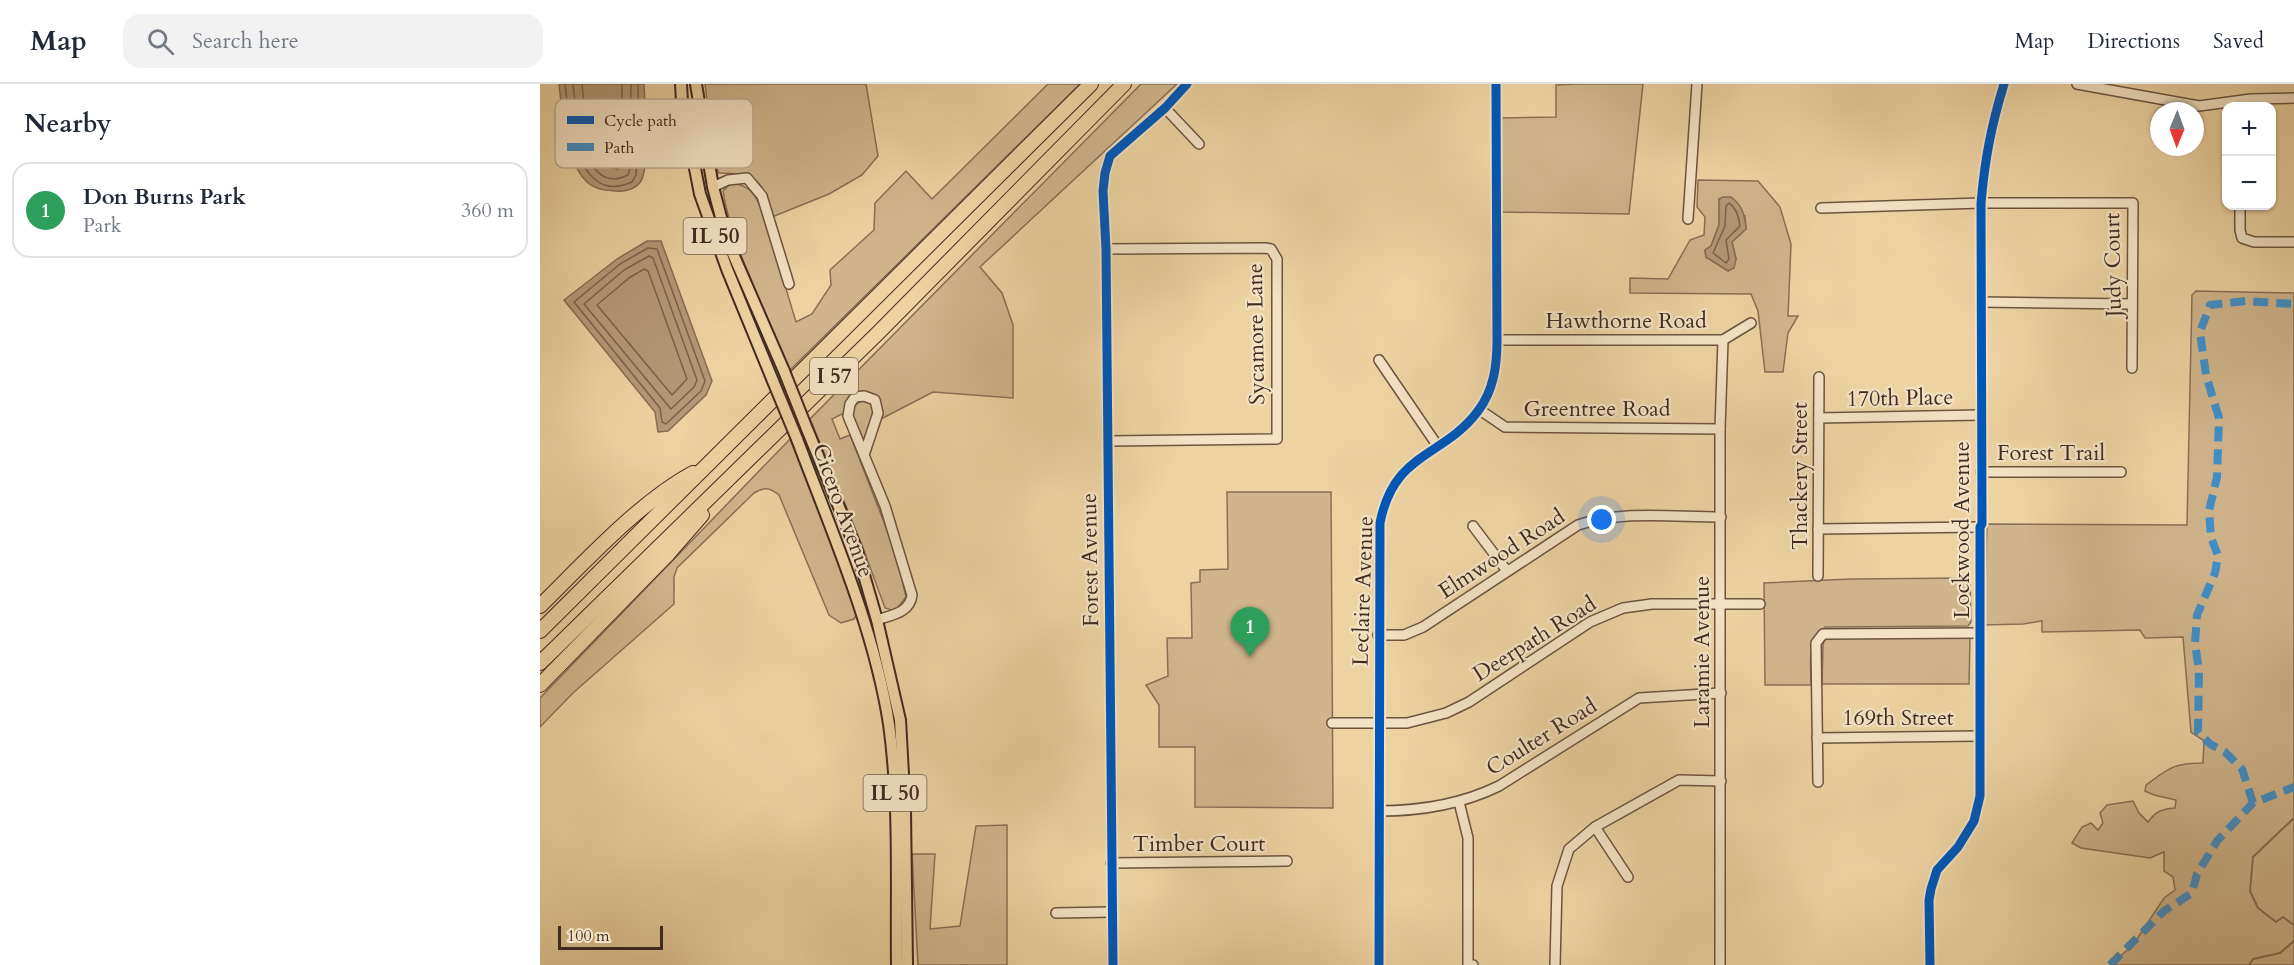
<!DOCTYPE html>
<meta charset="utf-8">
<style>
body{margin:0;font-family:Cardo,serif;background:#f2f2f3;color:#1f2937}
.controls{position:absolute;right:18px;top:18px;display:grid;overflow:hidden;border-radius:12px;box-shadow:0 2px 4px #0004}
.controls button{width:54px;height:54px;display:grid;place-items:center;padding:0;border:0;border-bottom:2px solid #e0e1e3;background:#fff;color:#1f2937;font:30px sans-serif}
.compass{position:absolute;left:1610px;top:18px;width:54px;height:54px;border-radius:50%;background:#fff;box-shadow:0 2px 4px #0004;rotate:181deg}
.scale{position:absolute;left:18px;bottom:15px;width:105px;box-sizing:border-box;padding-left:6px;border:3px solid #412a20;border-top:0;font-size:16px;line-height:21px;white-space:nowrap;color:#412a20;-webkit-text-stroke:4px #f3e2c3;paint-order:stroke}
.you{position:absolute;left:1062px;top:436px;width:21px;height:21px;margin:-15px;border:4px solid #fff;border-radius:50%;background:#1a73e8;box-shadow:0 0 0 9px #1a73e833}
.badge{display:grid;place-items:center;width:39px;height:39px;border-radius:50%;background:#7c3aed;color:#fff;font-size:20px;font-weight:700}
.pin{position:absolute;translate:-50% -50px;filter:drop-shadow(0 2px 3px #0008)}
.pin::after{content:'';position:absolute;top:32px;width:21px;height:18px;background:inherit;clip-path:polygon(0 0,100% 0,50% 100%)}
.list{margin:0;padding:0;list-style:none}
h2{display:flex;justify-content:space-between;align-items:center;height:78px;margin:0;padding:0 24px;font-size:26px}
h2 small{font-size:20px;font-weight:400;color:#747a83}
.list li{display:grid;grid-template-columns:39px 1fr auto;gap:18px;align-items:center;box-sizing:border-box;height:96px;margin:0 12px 12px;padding:0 12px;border:2px solid #e0e1e3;border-radius:18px}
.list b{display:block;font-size:22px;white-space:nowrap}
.list p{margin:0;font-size:20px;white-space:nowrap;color:#747a83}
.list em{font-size:20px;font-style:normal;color:#747a83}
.icon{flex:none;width:33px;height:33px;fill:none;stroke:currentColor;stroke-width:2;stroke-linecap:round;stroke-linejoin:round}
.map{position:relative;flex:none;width:1754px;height:881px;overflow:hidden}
header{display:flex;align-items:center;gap:36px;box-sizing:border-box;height:84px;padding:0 30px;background:#fff;border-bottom:2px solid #e0e1e3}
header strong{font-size:28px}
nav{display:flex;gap:33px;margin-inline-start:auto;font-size:21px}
.search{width:420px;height:54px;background:#f2f2f3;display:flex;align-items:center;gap:15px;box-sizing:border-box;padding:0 21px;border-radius:18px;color:#747a83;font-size:22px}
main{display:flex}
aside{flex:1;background:#fff}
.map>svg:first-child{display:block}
</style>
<header>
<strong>Map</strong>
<div class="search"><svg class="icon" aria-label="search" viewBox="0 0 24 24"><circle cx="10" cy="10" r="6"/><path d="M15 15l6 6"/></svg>Search here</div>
<nav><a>Map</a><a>Directions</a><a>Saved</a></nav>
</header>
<main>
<aside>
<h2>Nearby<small></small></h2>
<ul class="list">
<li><span class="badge" style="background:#2e9e5b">1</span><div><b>Don Burns Park</b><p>Park</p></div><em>360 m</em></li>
</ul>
</aside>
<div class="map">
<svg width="1754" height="881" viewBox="0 0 1754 881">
<rect width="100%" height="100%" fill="#edd2a2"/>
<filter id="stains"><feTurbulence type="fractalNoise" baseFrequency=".00333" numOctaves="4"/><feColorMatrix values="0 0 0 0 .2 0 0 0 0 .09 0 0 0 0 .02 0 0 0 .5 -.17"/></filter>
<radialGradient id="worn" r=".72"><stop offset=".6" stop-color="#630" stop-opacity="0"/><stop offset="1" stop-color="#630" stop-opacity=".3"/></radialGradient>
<!-- green -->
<g fill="#d0b58c" stroke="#887056" stroke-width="1.5" fill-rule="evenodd">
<path d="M165 0H326L338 72 322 91 289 110 232 133C221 95 220 90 179 89L175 81Z"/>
<path d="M508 0H540L250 286C228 231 192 165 183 107L191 99C209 101 214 109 222 125L256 238 272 230 291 201 290 186 334 146 335 119 366 87 392 115Z"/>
<path d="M601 0H637L440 183 462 209 473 241V314L393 308 341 335C341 331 342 324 341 320 334 299 304 308 304 329L292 335 300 355 310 351 356 469 366 513 355 527 345 524 322 461 270 335Z"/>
<polygon points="1038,0 1103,0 1089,130 962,128 960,34 1016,33 1016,1"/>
<path d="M1158 96 1218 97 1240 123 1251 160 1248 232H1258L1248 249 1243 288H1225L1218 227 1211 210 1090 209V194L1128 195 1150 156 1164 151 1165 133 1157 123ZM1179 115 1205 132 1206 145 1192 158 1196 175 1188 187 1166 173 1165 166 1171 162 1179 141Z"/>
<path d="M1656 207 1754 209V881H1570L1593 861 1624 814 1635 806 1633 793 1624 787V768L1610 774 1541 764 1532 759 1542 743 1551 739 1558 746 1563 739 1560 729 1567 721 1593 717 1599 729 1608 738C1616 727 1622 725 1635 724L1636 716 1614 711 1605 707 1606 701C1629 684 1633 679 1663 679L1664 657 1651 648 1643 553 1605 554 1600 546 1502 548V537L1483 540 1444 541 1447 440 1647 441 1652 211Z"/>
<polygon points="324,316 329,317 336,326 324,360 313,334 314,321"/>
<path d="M250 355 287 446 317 530 314 535 301 539 289 531 239 411C229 403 224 403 214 409L137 484 134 493V520L33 609 0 643V614Z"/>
<polygon points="687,408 791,408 793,724 655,723 655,663 619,663 619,621 606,601 628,592 627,554 652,554 651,499 660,498 660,486 688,485"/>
<path d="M1430 494 1431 538 1428 542 1285 543C1266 556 1271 580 1271 601H1225L1224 499 1311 495Z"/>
<polygon points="1430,553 1429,600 1282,600 1283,562 1284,557 1288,554"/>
<polygon points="467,741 467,881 378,881 372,770 395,770 390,845 420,842 436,742"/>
</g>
<!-- water -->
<g fill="#b39976" stroke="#856d54" stroke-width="1.5">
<path d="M19 0H104C105 21 110 81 101 97 96 105 85 108 76 107 65 106 55 106 46 97 26 77 22 27 19 0Z"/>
<path d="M1183 113H1191C1202 121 1205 131 1206 145L1192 158 1196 175 1194 184 1188 187 1166 173 1165 166 1171 162 1179 141V115Z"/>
<polygon points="107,157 121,157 172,297 166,311 128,347 118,348 115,328 24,216 77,175"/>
</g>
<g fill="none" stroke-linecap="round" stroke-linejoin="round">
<!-- shore -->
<g stroke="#7a624b" stroke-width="1.5">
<path d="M25 0C29 35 36 123 92 98L96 91 99 41 98 0"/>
<path d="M33 0C36 27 42 114 88 91L90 84 91 0"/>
<path d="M42 0C45 27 47 58 63 82L78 85 81 82 82 0"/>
<path d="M1189 119C1197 124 1199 134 1200 142L1186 156 1189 175 1186 179 1173 169 1185 142 1186 122Z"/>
<polygon points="108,164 117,165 165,297 161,307 126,340 122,338 120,324 34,218 80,180"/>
<polygon points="109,172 113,174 157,296 154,303 131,325 44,220 84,186"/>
<polygon points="104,185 108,187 147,295 132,311 57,221 89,194"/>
</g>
<!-- stream -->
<g stroke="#856d54" stroke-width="2">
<polyline points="1754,734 1713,773 1710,807 1718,824 1736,838 1743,833 1754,841"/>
<polyline points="1709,881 1713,875 1740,869 1754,857"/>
</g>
<!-- minor casing -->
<g stroke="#6c5440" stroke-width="12">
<g id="minor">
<polyline points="1537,0 1659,22 1711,15 1754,14"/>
<polyline points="625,24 659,60"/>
<polyline points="173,103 188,96 207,94 222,112 249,200"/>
<polyline points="1700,122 1700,146 1702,154 1714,158 1754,158"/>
<polyline points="1281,124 1441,119 1593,119 1592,284"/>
<polyline points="1148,135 1157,0"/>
<polyline points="566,165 725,164 731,165 737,175 737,355 568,357"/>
<polyline points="1441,218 1592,220"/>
<polyline points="957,256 1183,256 1211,239"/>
<polyline points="839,276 897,361"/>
<polyline points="940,326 965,343 1180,345"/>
<polyline points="1279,334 1441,331"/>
<path d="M324 371 338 329 335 316 324 312 315 313 310 320 308 332 345 422 372 511C370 529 351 531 337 536"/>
<polyline points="1441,388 1581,388"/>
<polyline points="933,442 967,487"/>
<polyline points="1278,445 1440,443"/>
<polyline points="1278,492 1279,293"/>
<path d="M838 551H864L883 543 1038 441C1083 426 1133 433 1181 433"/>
<polyline points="792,639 867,639 906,629 929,618 1050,538 1083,524 1112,520 1220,520"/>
<polyline points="1277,654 1439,652"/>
<polyline points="1278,698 1276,559 1283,550 1440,549"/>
<polyline points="919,718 928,754 928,881 933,881"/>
<path d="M839 727C881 727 920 721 959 702L1099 614 1181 609"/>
<polyline points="1055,743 1088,793"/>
<polyline points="571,779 747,777"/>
<polyline points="516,829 572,828"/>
<polyline points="573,881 566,165 563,107 565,89 570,72 625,24 647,0"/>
<path d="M839 881 840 439C854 367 903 374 938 327 954 306 957 281 957 256L956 0"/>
<polyline points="1015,881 1017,802 1029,765 1055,743 1139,696 1181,697"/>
<polyline points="1180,881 1180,345 1183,256"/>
<path d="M1390 881 1389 816 1391 805 1397 786 1418 763 1434 737 1440 712V443L1442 440 1441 119C1445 74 1451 43 1464 0"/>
</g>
</g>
<!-- major casing -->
<g stroke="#412a20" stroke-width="14">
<g id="major">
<polyline points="141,0 142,18 160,110 187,185 233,297"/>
<polyline points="156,0 173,103 187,156 244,287"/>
<polyline points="267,345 317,467 337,536 360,636 365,726 367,881"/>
<path d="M257 355C291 446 334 543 349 640 360 719 356 801 357 881"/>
</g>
</g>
<!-- highway casing -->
<g stroke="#412a20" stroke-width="16">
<g id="highway">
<path d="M0 522C45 478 98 419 153 389"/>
<polyline points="0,547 551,0"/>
<polyline points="0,579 338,249 584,0"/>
<polyline points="0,601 128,470 162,431"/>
</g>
</g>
<!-- minor -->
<use href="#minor" stroke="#f3e2c3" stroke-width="9"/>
<!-- major -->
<use href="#major" stroke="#edd2a2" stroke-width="10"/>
<!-- highway -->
<use href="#highway" stroke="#edd2a2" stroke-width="14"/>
<!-- major-bridge casing -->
<g stroke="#412a20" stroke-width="14" stroke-linecap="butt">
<g id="major-bridge">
<polyline points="244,287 267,345"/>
<polyline points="233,297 257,355"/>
</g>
</g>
<!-- major-bridge -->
<use href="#major-bridge" stroke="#edd2a2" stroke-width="10"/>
<!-- quiet -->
<g stroke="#3f90ca" stroke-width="8" stroke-dasharray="15 8" stroke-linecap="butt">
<polyline points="1713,719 1702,685 1685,668 1670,660 1658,648 1659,586 1655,560 1657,531 1675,489 1678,472 1671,453 1669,427 1677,393 1679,334 1666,291 1660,248 1670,221 1706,217 1754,220"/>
<polyline points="1570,881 1624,827 1652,809 1657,790 1677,757 1713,719 1754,703"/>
</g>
<!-- cycleway casing -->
<g stroke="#f3e2c3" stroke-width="13">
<g id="cycleway">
<polyline points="573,881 566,165 563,107 565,89 570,72 625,24 647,0"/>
<path d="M839 881 840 439C854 367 903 374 938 327 954 306 957 281 957 256L956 0"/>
<path d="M1390 881 1389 816 1391 805 1397 786 1418 763 1434 737 1440 712V443L1442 440 1441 119C1445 74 1451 43 1464 0"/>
</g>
</g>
<!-- cycleway -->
<use href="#cycleway" stroke="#0057b8" stroke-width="9"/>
</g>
<g text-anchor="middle" stroke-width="4.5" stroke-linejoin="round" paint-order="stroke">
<!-- shield labels -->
<g fill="#f3e2c3" stroke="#766151" stroke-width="1.5">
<rect x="143.5" y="134" width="63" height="36" rx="4.5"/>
<rect x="270" y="274" width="48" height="36" rx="4.5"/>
<rect x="323.5" y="691" width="63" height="36" rx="4.5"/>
</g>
<g font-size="21" font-weight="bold" fill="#412a20">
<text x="175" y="159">IL 50</text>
<text x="294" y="299">I 57</text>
<text x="355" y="716">IL 50</text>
</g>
<!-- street labels -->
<g font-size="22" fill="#412a20" stroke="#f3e2c3">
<text transform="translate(1572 181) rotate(-91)" y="8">Judy Court</text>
<text x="1086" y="244">Hawthorne Road</text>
<text transform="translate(715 250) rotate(-91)" y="8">Sycamore Lane</text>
<text transform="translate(1360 313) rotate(-1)" y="8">170th Place</text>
<text x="1057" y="332">Greentree Road</text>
<text x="1511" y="376">Forest Trail</text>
<text transform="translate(1259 392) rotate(-90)" y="8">Thackery Street</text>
<text transform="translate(304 426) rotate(70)" y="8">Cicero Avenue</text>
<text transform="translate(1421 446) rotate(-90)" y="8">Lockwood Avenue</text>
<text transform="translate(961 469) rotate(-33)" y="8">Elmwood Road</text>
<text transform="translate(549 476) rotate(-91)" y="8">Forest Avenue</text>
<text transform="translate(822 507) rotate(-88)" y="8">Leclaire Avenue</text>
<text transform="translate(994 554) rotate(-32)" y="8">Deerpath Road</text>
<text transform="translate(1161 568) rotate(-90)" y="8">Laramie Avenue</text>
<text x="1358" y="641">169th Street</text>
<text transform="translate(1001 652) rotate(-32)" y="8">Coulter Road</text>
<text x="659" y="767">Timber Court</text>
</g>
</g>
<!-- legend -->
<rect x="15" y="15" width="198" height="69" rx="9" fill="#f3e2c3" stroke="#beab92" stroke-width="1.5"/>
<rect x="27" y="32" width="27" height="8" fill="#0057b8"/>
<rect x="27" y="59" width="27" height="8" fill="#3f90ca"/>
<g font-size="16" fill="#412a20">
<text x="64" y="42">Cycle path</text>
<text x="64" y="69">Path</text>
</g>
<rect width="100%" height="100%" filter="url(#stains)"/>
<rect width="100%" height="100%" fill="url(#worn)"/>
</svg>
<div class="controls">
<button>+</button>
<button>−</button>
</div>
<svg class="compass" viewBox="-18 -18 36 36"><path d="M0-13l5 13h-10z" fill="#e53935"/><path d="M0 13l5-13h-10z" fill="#747a83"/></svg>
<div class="scale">100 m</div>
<div class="you"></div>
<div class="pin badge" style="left:710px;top:573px;background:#2e9e5b">1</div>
</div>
</main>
